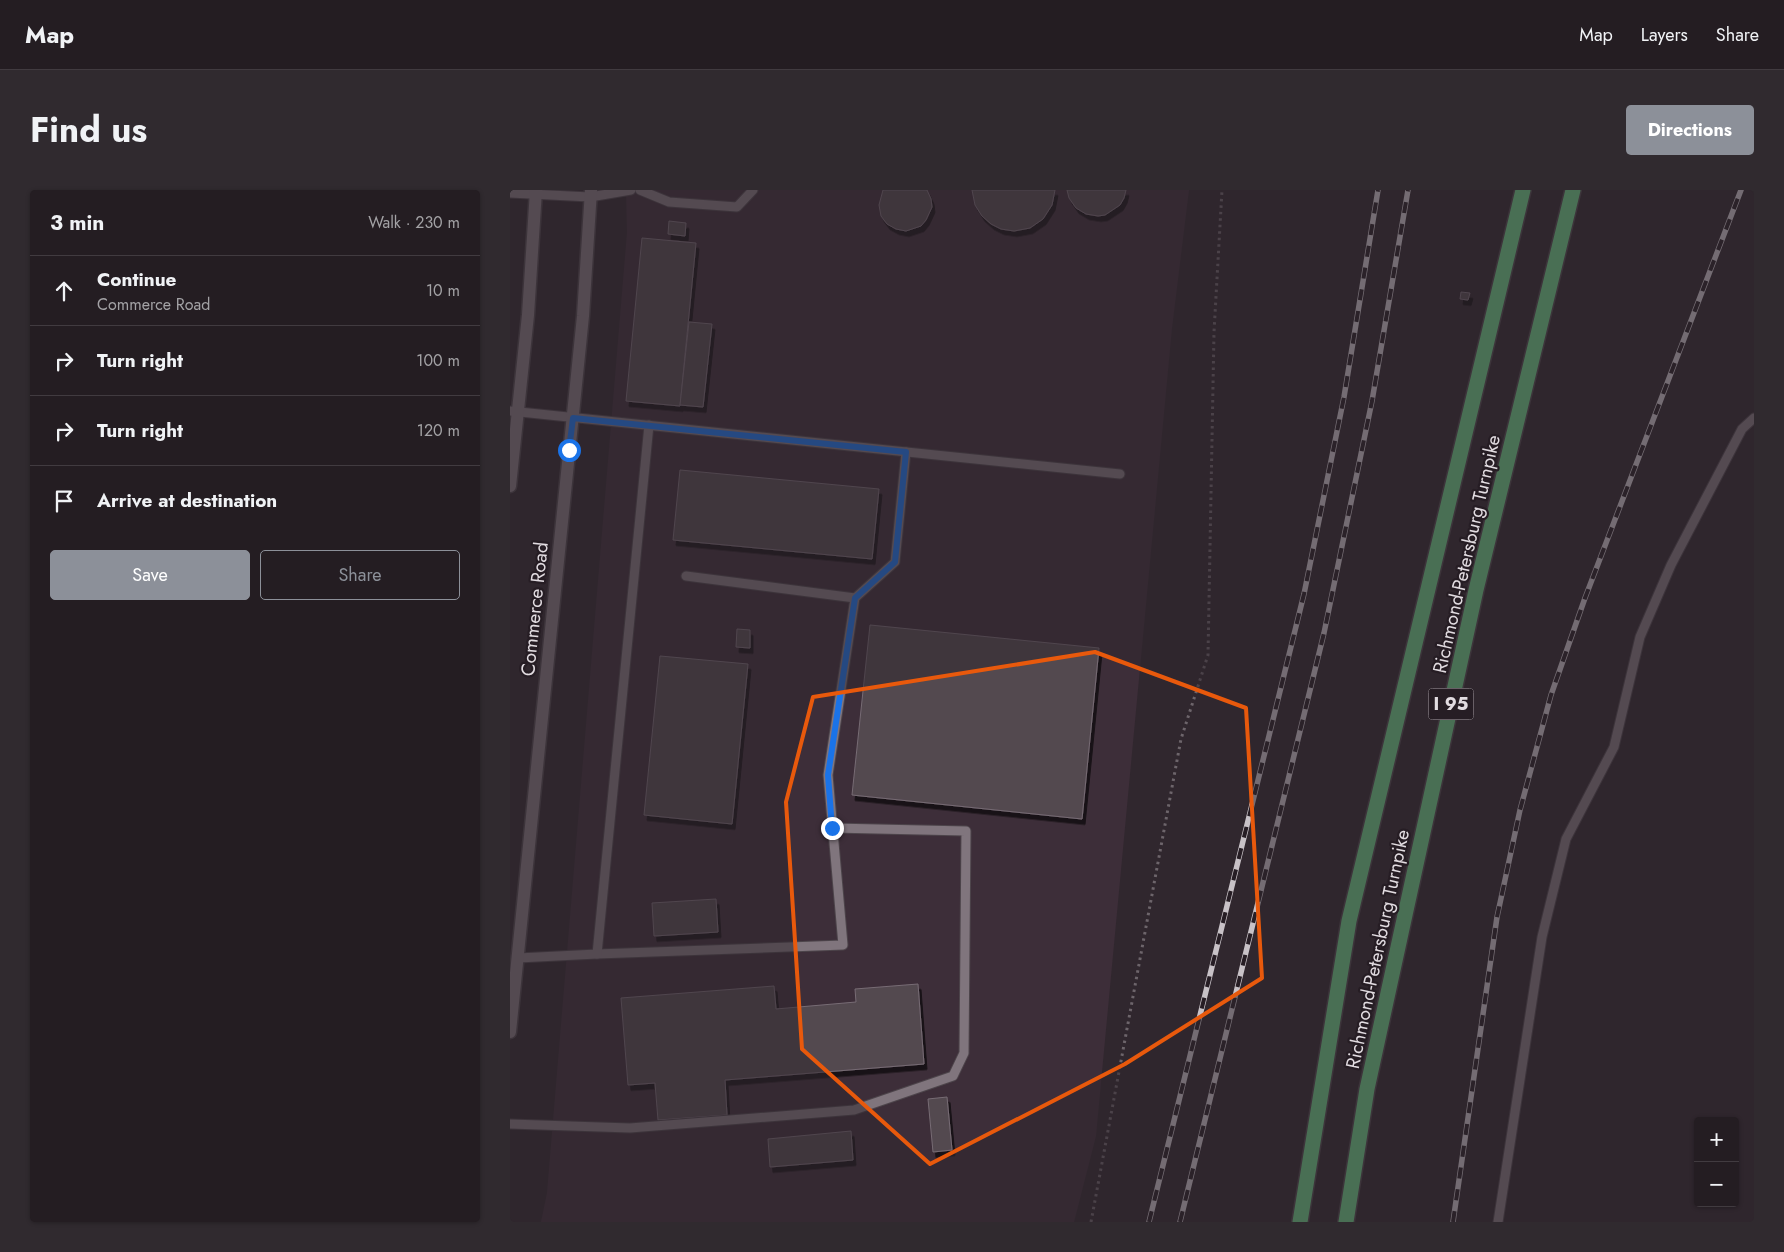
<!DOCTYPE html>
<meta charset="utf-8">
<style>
body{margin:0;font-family:Jost,sans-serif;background:#302a2f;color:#f1f3f6}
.controls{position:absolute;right:15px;bottom:15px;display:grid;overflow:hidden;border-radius:5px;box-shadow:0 1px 4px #0004}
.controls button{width:45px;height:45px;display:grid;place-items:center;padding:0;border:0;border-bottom:1px solid #413b40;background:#241d22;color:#f1f3f6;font:25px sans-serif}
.stop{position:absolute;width:15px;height:15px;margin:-11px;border:4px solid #1a73e8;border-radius:50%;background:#fff}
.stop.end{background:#1a73e8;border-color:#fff;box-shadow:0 1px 5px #0008}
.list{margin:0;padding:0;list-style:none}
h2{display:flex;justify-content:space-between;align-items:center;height:65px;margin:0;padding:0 20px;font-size:21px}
h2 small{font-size:16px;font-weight:400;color:#a3a2a5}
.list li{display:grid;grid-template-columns:32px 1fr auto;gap:15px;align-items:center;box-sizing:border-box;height:70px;padding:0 20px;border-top:1px solid #413b40}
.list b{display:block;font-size:19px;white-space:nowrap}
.list p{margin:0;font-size:16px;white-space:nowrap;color:#a3a2a5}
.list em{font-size:16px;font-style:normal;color:#a3a2a5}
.actions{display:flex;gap:10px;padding:15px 20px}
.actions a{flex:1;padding:11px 0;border:1px solid #8c9099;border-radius:5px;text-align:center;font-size:18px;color:#8c9099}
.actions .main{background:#8c9099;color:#fff}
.icon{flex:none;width:28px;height:28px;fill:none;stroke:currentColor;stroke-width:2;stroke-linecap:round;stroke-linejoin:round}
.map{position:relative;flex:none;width:1244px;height:1032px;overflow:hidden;border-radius:5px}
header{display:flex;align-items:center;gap:30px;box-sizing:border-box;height:70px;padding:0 25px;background:#241d22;border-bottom:1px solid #413b40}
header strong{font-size:24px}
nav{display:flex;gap:28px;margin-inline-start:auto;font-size:18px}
.intro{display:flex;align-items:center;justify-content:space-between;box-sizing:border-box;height:120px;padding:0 30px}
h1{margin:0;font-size:35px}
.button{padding:12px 22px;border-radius:5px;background:#8c9099;color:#fff;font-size:18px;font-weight:700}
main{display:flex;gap:30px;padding:0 30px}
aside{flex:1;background:#241d22;border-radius:5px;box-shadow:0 1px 4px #0004}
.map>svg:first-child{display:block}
</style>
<header>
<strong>Map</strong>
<nav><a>Map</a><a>Layers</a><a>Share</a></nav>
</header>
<div class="intro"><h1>Find us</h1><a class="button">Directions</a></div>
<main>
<aside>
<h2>3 min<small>Walk · 230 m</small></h2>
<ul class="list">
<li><svg class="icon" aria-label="ahead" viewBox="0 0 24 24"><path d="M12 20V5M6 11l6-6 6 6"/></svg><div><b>Continue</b><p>Commerce Road</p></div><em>10 m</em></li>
<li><svg class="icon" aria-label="right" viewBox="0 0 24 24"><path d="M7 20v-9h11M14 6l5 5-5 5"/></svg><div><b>Turn right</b></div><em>100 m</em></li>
<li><svg class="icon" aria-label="right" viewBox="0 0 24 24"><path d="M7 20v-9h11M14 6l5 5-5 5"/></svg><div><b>Turn right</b></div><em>120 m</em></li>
<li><svg class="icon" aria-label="arrive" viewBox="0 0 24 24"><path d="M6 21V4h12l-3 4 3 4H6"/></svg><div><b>Arrive at destination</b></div></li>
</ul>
<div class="actions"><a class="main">Save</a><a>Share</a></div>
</aside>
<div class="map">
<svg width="1244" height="1032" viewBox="0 0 1244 1032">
<defs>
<filter id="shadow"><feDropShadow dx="3" dy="5.5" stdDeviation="0" flood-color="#0009"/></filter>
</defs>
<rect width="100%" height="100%" fill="#30272e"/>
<!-- built -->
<polygon fill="#3d2e39" points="116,0 679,0 662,138 586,946 564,1032 31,1032 37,1003 117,43"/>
<!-- building -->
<g fill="#534850" stroke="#776c74" filter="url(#shadow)">
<polygon points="373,0 417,0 421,9 422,17 416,30 411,36 396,41 386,39 377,34 371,26 369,15"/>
<polygon points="462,0 545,0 542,15 533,29 520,38 504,41 491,39 481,34 472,26 465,15"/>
<polygon points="557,0 616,0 614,8 610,15 595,25 588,26 576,24 566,18 559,8"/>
<polygon points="159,31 176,33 175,46 158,44"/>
<polygon points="132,48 186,53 170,216 116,211"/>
<polygon points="951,102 960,103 958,110 950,109"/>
<polygon points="179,132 202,134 193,217 170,215"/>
<polygon points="170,280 369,299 362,369 163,350"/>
<polygon points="360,435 589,458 572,629 342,605"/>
<polygon points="227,439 240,440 240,458 226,457"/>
<polygon points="150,466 238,474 222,634 134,625"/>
<polygon points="206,709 208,742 144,746 142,713"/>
<polygon points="408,794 414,874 215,890 217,925 148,930 145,893 118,895 111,808 264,796 266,819 346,812 345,799"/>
<polygon points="437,907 442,960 423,962 418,909"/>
<polygon points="341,941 343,970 260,977 258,949"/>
</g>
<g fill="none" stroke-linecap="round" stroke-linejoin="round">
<!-- service casing -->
<g stroke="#4d454b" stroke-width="11">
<g id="service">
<polyline points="130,0 159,12 227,17 243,0"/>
<polyline points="0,3 80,7 121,0"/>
<polyline points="0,221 610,284"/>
<polyline points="345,408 385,372 396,262"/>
<polyline points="87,764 333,755 318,585 345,408 176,386"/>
<polyline points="8,768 87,764 139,235"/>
<polyline points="0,934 120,938 344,920 443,886 454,863 456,641 323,638"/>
<polyline points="988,1032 1032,747 1056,649 1104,557 1130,447 1161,375 1232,239 1244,228"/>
</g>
</g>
<!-- secondary casing -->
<g stroke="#4d454b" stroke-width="15">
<g id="secondary">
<polyline points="0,296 18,125 26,0"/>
<polyline points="0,842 73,126 81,0"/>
</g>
</g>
<!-- motorway casing -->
<g stroke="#4d454b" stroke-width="18">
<g id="motorway">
<polyline points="790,1032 839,731 1013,0"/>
<polyline points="836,1032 857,899 966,400 1063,0"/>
</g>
</g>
<!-- path -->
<polyline stroke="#6d656b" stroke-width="3" stroke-dasharray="2.5 4" stroke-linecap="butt" points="581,1032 671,549 698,465 704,142 712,0"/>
<!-- service -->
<use href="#service" stroke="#80757d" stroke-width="9"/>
<!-- secondary -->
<use href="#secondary" stroke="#80757d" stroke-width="12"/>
<!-- motorway -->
<use href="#motorway" stroke="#69c883" stroke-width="15"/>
<!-- rail casing -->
<g stroke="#c8c2c7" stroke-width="5.5">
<g id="rail">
<polyline points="639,1032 794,404 834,207 868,0"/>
<polyline points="670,1032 814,443 862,211 898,0"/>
<polyline points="943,1032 987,727 1010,620 1041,505 1075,408 1231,0"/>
</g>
</g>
<!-- rail -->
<use href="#rail" stroke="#261d24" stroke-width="4" stroke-dasharray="11" stroke-linecap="butt"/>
</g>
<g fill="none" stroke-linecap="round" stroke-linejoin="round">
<!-- route -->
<polyline stroke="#1a73e8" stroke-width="6" points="59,260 63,228 396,262 385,372 345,408 318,585 322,638"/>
</g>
<!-- marked area -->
<path d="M0 0H1244V1032H0ZM585 462 736 518 752 788 615 874 420 974 292 859 276 612 303 507Z" fill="#30272e" fill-opacity=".55" fill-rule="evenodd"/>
<path fill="none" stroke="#e8590c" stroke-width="4" stroke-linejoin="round" d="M585 462 736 518 752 788 615 874 420 974 292 859 276 612 303 507Z"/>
<g text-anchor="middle" stroke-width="4.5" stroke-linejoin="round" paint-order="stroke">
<!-- shield labels -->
<rect fill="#261d24" stroke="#aaa3a8" stroke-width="1" x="918.5" y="498.5" width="45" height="31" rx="4"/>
<g font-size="18" font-weight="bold" fill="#e2dce1">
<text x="941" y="520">I 95</text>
</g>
<!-- street labels -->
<g font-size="19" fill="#e2dce1" stroke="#261d24">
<text transform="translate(956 364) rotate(-77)" y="7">Richmond-Petersburg Turnpike</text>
<text transform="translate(24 419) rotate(-84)" y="7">Commerce Road</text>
<text transform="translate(867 759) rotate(-78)" y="7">Richmond-Petersburg Turnpike</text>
</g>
</g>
</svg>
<div class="controls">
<button>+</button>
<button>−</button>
</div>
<div class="stop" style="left:59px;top:260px"></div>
<div class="stop end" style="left:322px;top:638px"></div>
</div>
</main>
